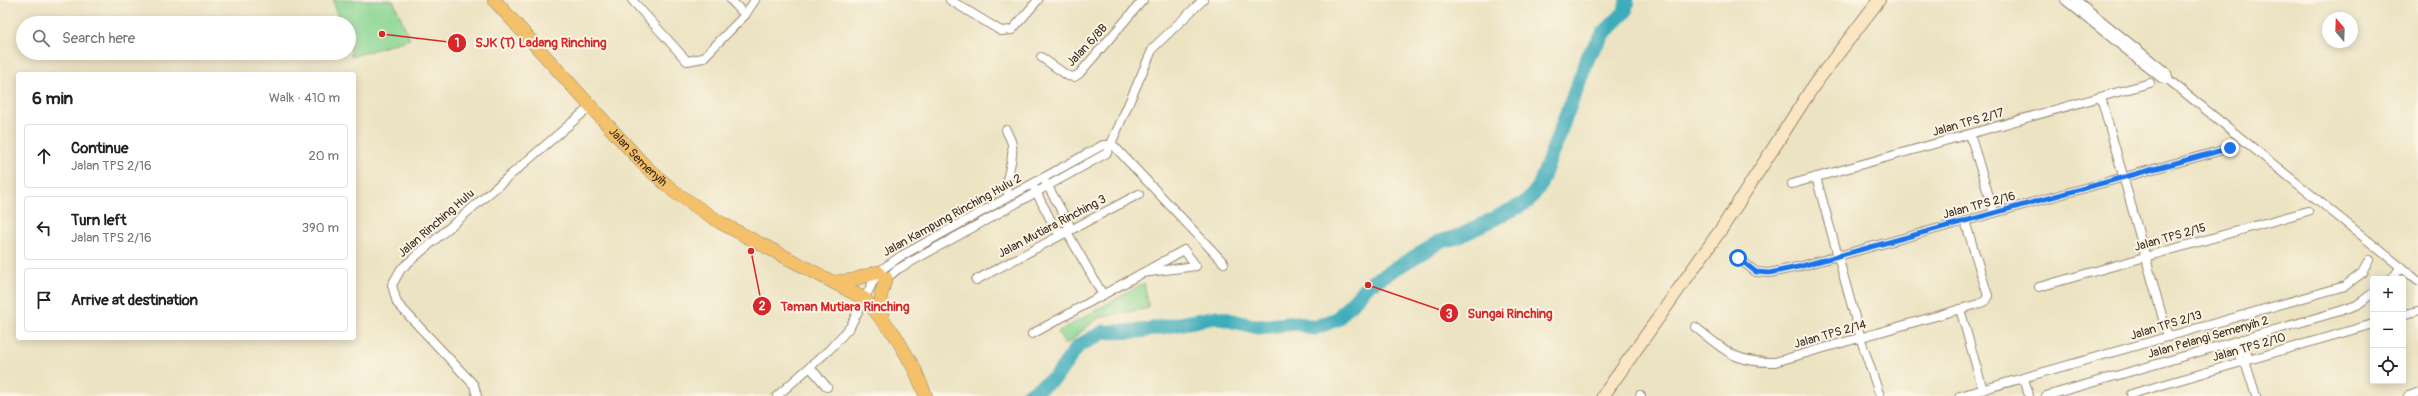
<!DOCTYPE html>
<meta charset="utf-8">
<style>
body{margin:0;font-family:Pangolin,sans-serif;background:#f6f6f6;color:#222}
.controls{position:absolute;right:12px;bottom:12px;display:grid;overflow:hidden;border-radius:4px;box-shadow:0 2px 10px #0003}
.controls button{width:36px;height:36px;display:grid;place-items:center;padding:0;border:0;border-bottom:1px solid #e0e0e0;background:#fff;color:#222;font:20px sans-serif}
.compass{position:absolute;left:2322px;top:12px;width:36px;height:36px;border-radius:50%;background:#fff;box-shadow:0 2px 10px #0003;rotate:341deg}
.stop{position:absolute;width:12px;height:12px;margin:-9px;border:3px solid #1a73e8;border-radius:50%;background:#fff}
.stop.end{background:#1a73e8;border-color:#fff;box-shadow:0 1px 4px #0008}
.list{margin:0;padding:0;list-style:none}
h2{display:flex;justify-content:space-between;align-items:center;height:52px;margin:0;padding:0 16px;font-size:17px}
h2 small{font-size:13px;font-weight:400;color:#767676}
.list li{display:grid;grid-template-columns:26px 1fr auto;gap:12px;align-items:center;box-sizing:border-box;height:64px;margin:0 8px 8px;padding:0 8px;border:1px solid #e0e0e0;border-radius:4px}
.list b{display:block;font-size:15px;white-space:nowrap}
.list p{margin:0;font-size:13px;white-space:nowrap;color:#767676}
.list em{font-size:13px;font-style:normal;color:#767676}
.icon{flex:none;width:22px;height:22px;fill:none;stroke:currentColor;stroke-width:2;stroke-linecap:round;stroke-linejoin:round}
.map{position:relative;flex:none;width:2418px;height:396px;overflow:hidden}
.search{position:absolute;background:#fff;box-shadow:0 2px 10px #0003;left:16px;top:16px;width:340px;height:44px;display:flex;align-items:center;gap:10px;box-sizing:border-box;padding:0 14px;border-radius:22px;color:#767676;font-size:15px}
.panel{position:absolute;background:#fff;box-shadow:0 2px 10px #0003;left:16px;top:72px;width:340px;height:268px;border-radius:4px}
.map>svg:first-child{display:block}
</style>
<div class="map">
<svg width="2418" height="396" viewBox="0 0 2418 396">
<rect width="100%" height="100%" fill="#fcf5e5"/>
<filter id="ink" filterUnits="userSpaceOnUse"><feTurbulence type="fractalNoise" baseFrequency=".025" numOctaves="2"/><feDisplacementMap in="SourceGraphic" scale="8" xChannelSelector="R" yChannelSelector="G"/><feConvolveMatrix kernelMatrix="1 2 1 2 8 2 1 2 1" color-interpolation-filters="sRGB"/></filter>
<filter id="wash" filterUnits="userSpaceOnUse"><feTurbulence type="fractalNoise" baseFrequency=".012" numOctaves="4" result="noise"/><feDisplacementMap in="SourceGraphic" scale="16" xChannelSelector="R" yChannelSelector="G"/><feGaussianBlur stdDeviation="0.9" result="paint"/><feColorMatrix in="noise" values="0 0 0 0 0 0 0 0 0 0 0 0 0 0 0 0 0 1.4 0 .05"/><feComposite in="paint" operator="in"/></filter>
<g filter="url(#wash)">
<rect width="100%" height="100%" fill="#ece3c2"/>
<!-- green -->
<g fill="#8ad693" stroke="#628058">
<polygon points="333,0 393,0 410,39 351,57 349,23 340,23"/>
<polygon points="1144,283 1149,308 1098,318 1065,345 1058,332"/>
</g>
<g fill="none" stroke-linecap="round" stroke-linejoin="round">
<!-- river -->
<polyline stroke="#3dacbb" stroke-width="15" points="1027,396 1056,377 1078,346 1104,332 1141,331 1216,317 1258,327 1297,323 1314,328 1337,319 1368,285 1439,242 1460,236 1527,202 1539,187 1589,55 1603,34 1625,12 1627,0"/>
</g>
</g>
<g filter="url(#ink)">
<g fill="none" stroke-linecap="round" stroke-linejoin="round">
<!-- street casing -->
<g stroke="#948670" stroke-width="10">
<g id="street">
<polyline points="632,0 687,61 703,58 745,15 755,0"/>
<polyline points="731,0 745,15"/>
<polyline points="950,0 1001,31 1012,30 1038,0"/>
<polyline points="2065,0 2161,78 2169,80 2418,281"/>
<polyline points="2076,0 2167,73 2169,80"/>
<polyline points="1041,57 1068,76 1074,77 1079,74 1143,0"/>
<polyline points="2101,97 2168,337"/>
<path d="M1006 130C1008 135 1012 141 1012 145 1015 163 1002 180 1009 196"/>
<polyline points="1970,134 1994,213"/>
<polyline points="1816,177 1863,346 1880,396"/>
<polyline points="1792,184 2150,83"/>
<polyline points="1034,188 1056,230 1067,232 1069,224 1046,183"/>
<polyline points="1067,232 1103,295"/>
<polyline points="1738,258 1756,272 1769,273 1798,267 2230,148"/>
<polyline points="2392,279 2401,267"/>
<polyline points="976,280 1139,194"/>
<polyline points="883,281 898,269 1107,153 1153,48 1203,0"/>
<polyline points="2039,287 2308,211"/>
<polyline points="1960,309 1983,390"/>
<polyline points="2403,315 2417,311"/>
<path d="M1695 327C1726 351 1734 363 1775 362L1978 304 1985 301 1988 296 1965 221"/>
<path d="M1032 334C1082 306 1133 278 1184 250L1196 266 1142 273"/>
<polyline points="2242,339 2249,360"/>
<polyline points="2235,341 2241,362"/>
<polyline points="2245,361 2256,396"/>
<polyline points="810,367 827,387"/>
<polyline points="2024,378 2029,396"/>
<polyline points="2131,394 2373,324"/>
<polyline points="1640,395 1641,396"/>
<polyline points="477,396 474,385 397,303 392,285 401,269 591,106"/>
<polyline points="777,396 829,350 850,327 878,272 901,256 1103,145 1113,145 1224,263"/>
<polyline points="1960,396 2345,286 2362,273 2369,260"/>
<polyline points="2046,396 2340,311 2357,305 2373,293"/>
<polyline points="2408,396 2418,393"/>
</g>
</g>
<!-- secondary casing -->
<g stroke="#948670" stroke-width="14">
<polyline id="secondary" points="1603,396 1722,228 1814,85 1879,0"/>
</g>
<!-- primary casing -->
<g stroke="#948670" stroke-width="14">
<g id="primary">
<path id="s1" d="M494 0 644 165 676 193 721 223 865 299 895 335 915 370 926 396"/>
<polyline points="835,282 853,280 878,272"/>
<polyline points="882,318 881,295 886,278"/>
</g>
</g>
<!-- street -->
<use href="#street" stroke="#fff" stroke-width="8"/>
<!-- secondary -->
<use href="#secondary" stroke="#fbe6c3" stroke-width="12"/>
<!-- primary -->
<use href="#primary" stroke="#f4c16a" stroke-width="13"/>
</g>
</g>
<g fill="none" stroke-linecap="round" stroke-linejoin="round" filter="url(#ink)">
<!-- route -->
<polyline stroke="#1a73e8" stroke-width="5" points="1738,258 1756,272 1769,273 1798,267 2230,148"/>
</g>
<g text-anchor="middle" stroke-width="4" stroke-linejoin="round" paint-order="stroke">
<!-- street labels -->
<g font-size="12" fill="#3b2a1e" stroke="#fcf5e5">
<text transform="translate(1087 45) rotate(-47)" y="4">Jalan 6/8B</text>
<text transform="translate(1968 122) rotate(-16)" y="4">Jalan TPS 2/17</text>
<text dy="4" stroke="none"><textPath href="#s1" startOffset="213">Jalan Semenyih</textPath></text>
<text transform="translate(1979 205) rotate(-15)" y="4">Jalan TPS 2/16</text>
<text transform="translate(952 215) rotate(-29)" y="4">Jalan Kampung Rinching Hulu 2</text>
<text transform="translate(436 223) rotate(-41)" y="4">Jalan Rinching Hulu</text>
<text transform="translate(1052 226) rotate(-28)" y="4">Jalan Mutiara Rinching 3</text>
<text transform="translate(2170 237) rotate(-16)" y="4">Jalan TPS 2/15</text>
<text transform="translate(2166 325) rotate(-17)" y="4">Jalan TPS 2/13</text>
<text transform="translate(1830 334) rotate(-16)" y="4">Jalan TPS 2/14</text>
<text transform="translate(2208 337) rotate(-16)" y="4">Jalan Pelangi Semenyih 2</text>
<text transform="translate(2249 347) rotate(-16)" y="4">Jalan TPS 2/10</text>
</g>
</g>
<!-- callouts -->
<path fill="none" stroke="#d62828" stroke-width="1.5" d="M382 34L457 43M751 251L762 306M1368 285L1449 313"/>
<g fill="#d62828" stroke="#fcf5e5" stroke-width="1.5">
<circle cx="382" cy="34" r="4"/>
<circle cx="751" cy="251" r="4"/>
<circle cx="1368" cy="285" r="4"/>
<circle cx="457" cy="43" r="10"/>
<circle cx="762" cy="306" r="10"/>
<circle cx="1449" cy="313" r="10"/>
</g>
<g font-size="12" text-anchor="middle" font-weight="bold" fill="#fff">
<text x="457" y="47">1</text>
<text x="762" y="310">2</text>
<text x="1449" y="318">3</text>
</g>
<g font-size="13" text-anchor="middle" font-weight="bold" fill="#d62828" stroke="#fcf5e5" stroke-width="4" stroke-linejoin="round" paint-order="stroke">
<text x="541" y="47">SJK (T) Ladang Rinching</text>
<text x="845" y="311">Taman Mutiara Rinching</text>
<text x="1510" y="318">Sungai Rinching</text>
</g>
</svg>
<div class="controls">
<button>+</button>
<button>−</button>
<button><svg class="icon" aria-label="locate" viewBox="0 0 24 24"><circle cx="12" cy="12" r="6"/><path d="M12 2v4M12 18v4M2 12h4M18 12h4"/></svg></button>
</div>
<svg class="compass" viewBox="-18 -18 36 36"><path d="M0-13l5 13h-10z" fill="#e53935"/><path d="M0 13l5-13h-10z" fill="#767676"/></svg>
<div class="stop" style="left:1738px;top:258px"></div>
<div class="stop end" style="left:2230px;top:148px"></div>
<div class="search"><svg class="icon" aria-label="search" viewBox="0 0 24 24"><circle cx="10" cy="10" r="6"/><path d="M15 15l6 6"/></svg>Search here</div>
<section class="panel">
<h2>6 min<small>Walk · 410 m</small></h2>
<ul class="list">
<li><svg class="icon" aria-label="ahead" viewBox="0 0 24 24"><path d="M12 20V5M6 11l6-6 6 6"/></svg><div><b>Continue</b><p>Jalan TPS 2/16</p></div><em>20 m</em></li>
<li><svg class="icon" aria-label="left" viewBox="0 0 24 24"><path d="M17 20v-9H6M10 6l-5 5 5 5"/></svg><div><b>Turn left</b><p>Jalan TPS 2/16</p></div><em>390 m</em></li>
<li><svg class="icon" aria-label="arrive" viewBox="0 0 24 24"><path d="M6 21V4h12l-3 4 3 4H6"/></svg><div><b>Arrive at destination</b></div></li>
</ul>
</section>
</div>
